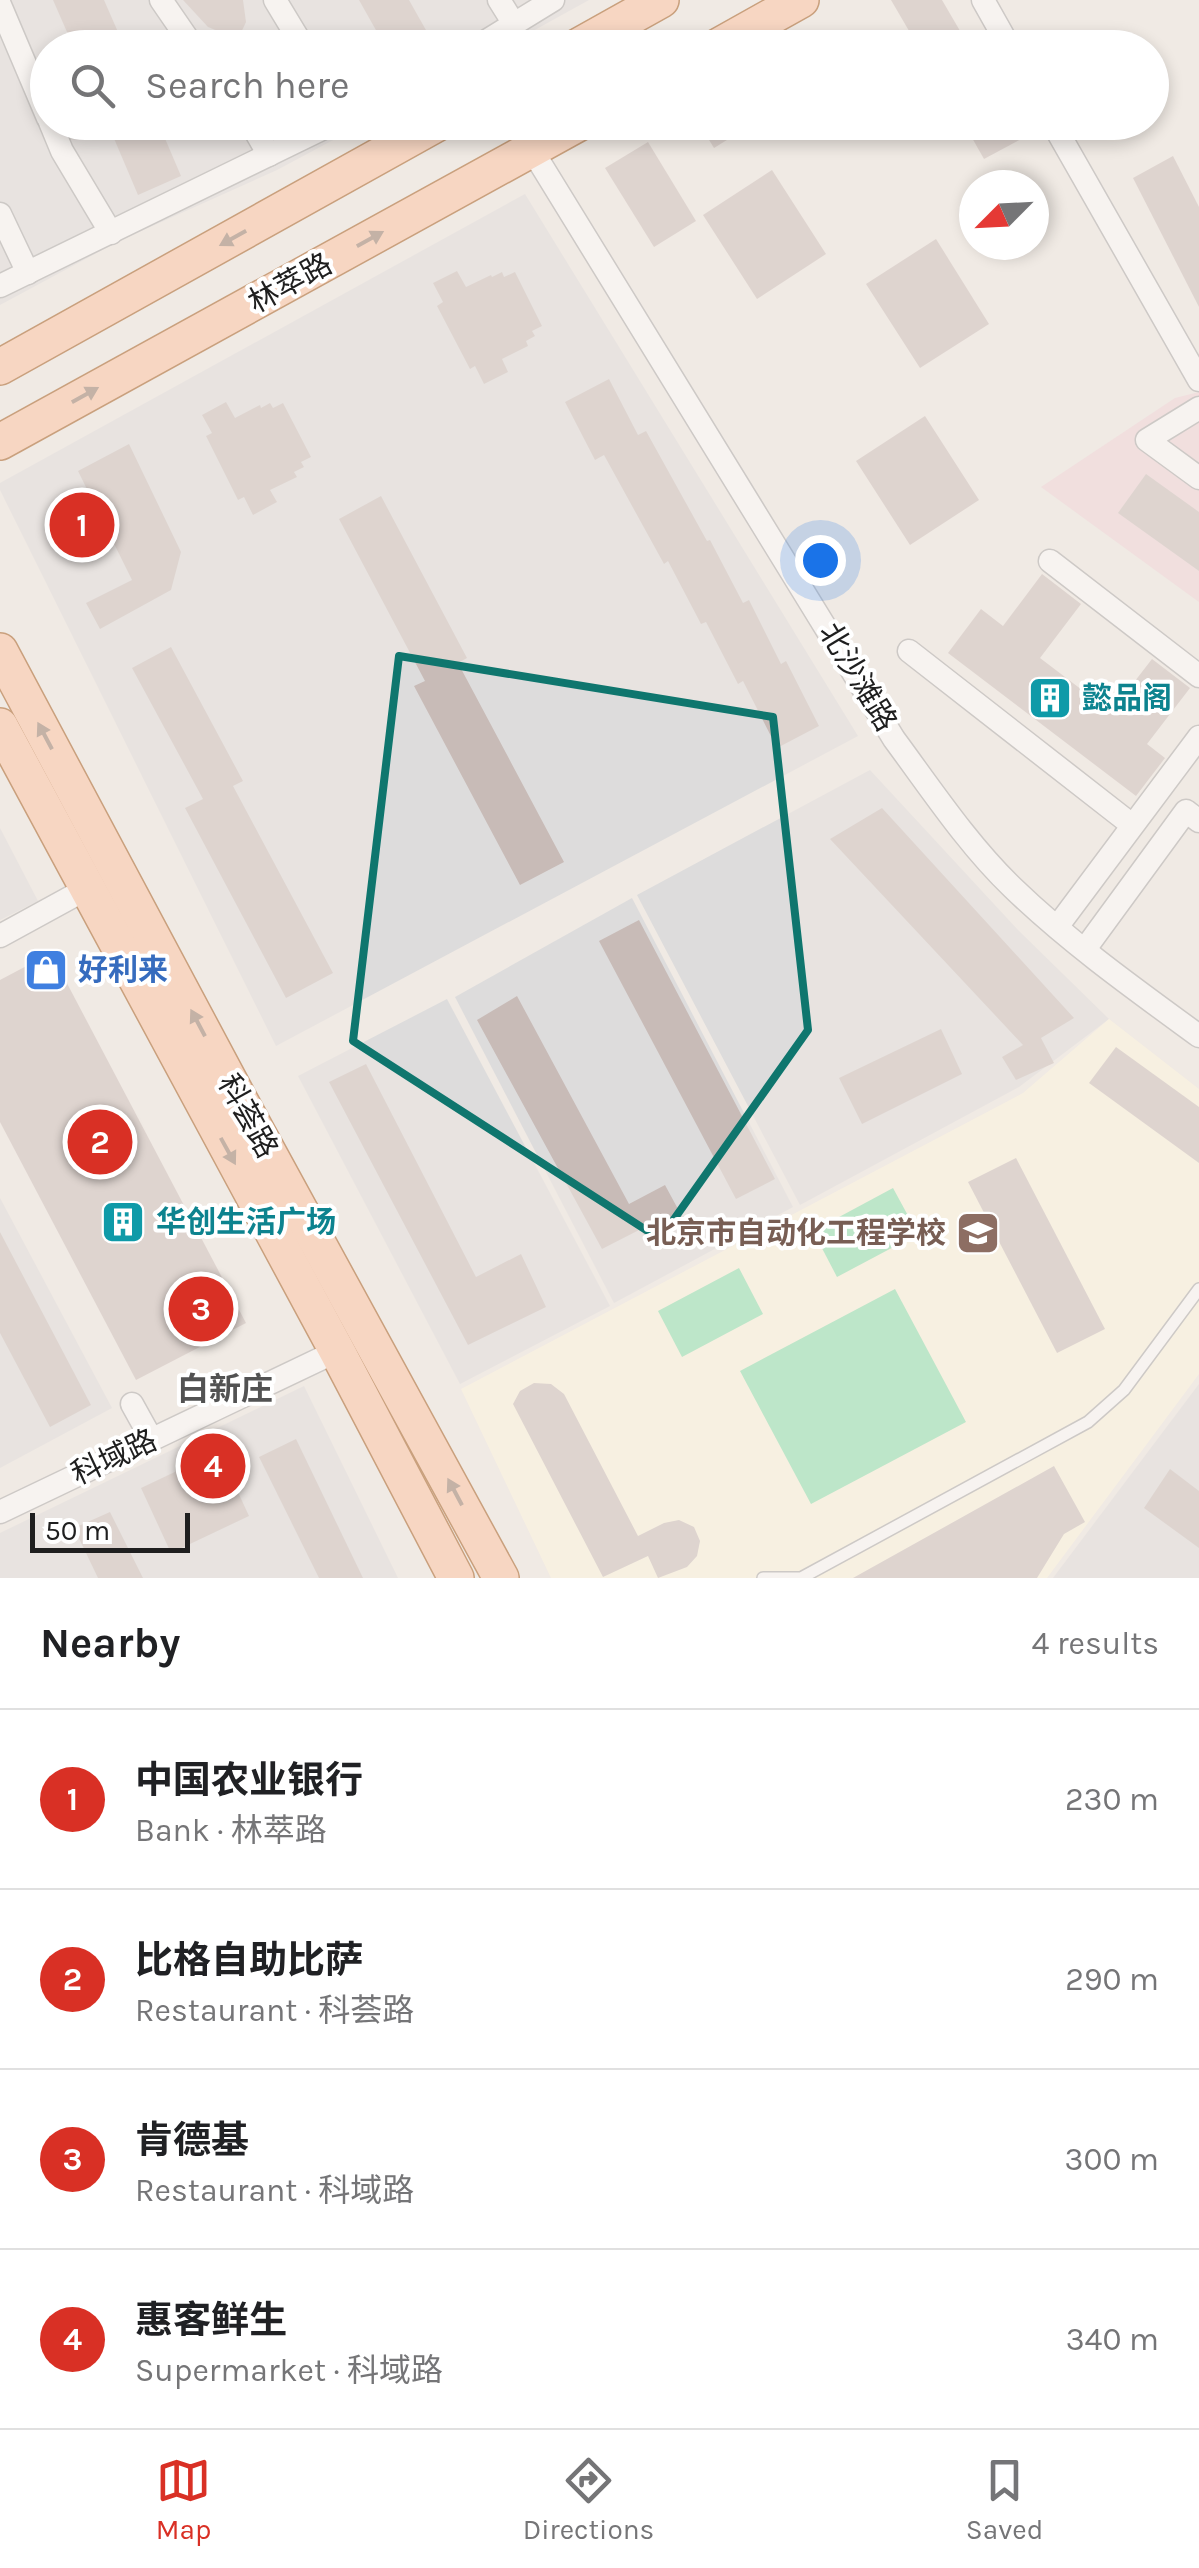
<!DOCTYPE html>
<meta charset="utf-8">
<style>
body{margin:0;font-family:Karla,"Noto Sans SC",sans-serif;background:#f6f6f6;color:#202124}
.compass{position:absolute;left:959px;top:170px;width:90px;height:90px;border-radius:50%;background:#fff;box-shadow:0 5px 15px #0003;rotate:246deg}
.scale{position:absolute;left:30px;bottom:25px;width:160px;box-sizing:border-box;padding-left:10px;border:5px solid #1f1f1f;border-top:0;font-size:28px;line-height:35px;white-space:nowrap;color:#1f1f1f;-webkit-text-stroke:8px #fff;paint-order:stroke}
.you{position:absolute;left:820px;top:560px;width:35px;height:35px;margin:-25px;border:8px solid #fff;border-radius:50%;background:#1a73e8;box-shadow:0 0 0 15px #1a73e833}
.badge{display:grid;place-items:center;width:65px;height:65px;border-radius:50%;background:#d93025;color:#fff;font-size:32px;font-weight:700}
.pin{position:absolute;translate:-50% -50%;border:5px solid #fff;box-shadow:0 2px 10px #0006}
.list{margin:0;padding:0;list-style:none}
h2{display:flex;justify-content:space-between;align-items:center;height:130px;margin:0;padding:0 40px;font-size:42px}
h2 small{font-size:32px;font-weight:400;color:#757577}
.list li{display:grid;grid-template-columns:65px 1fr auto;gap:30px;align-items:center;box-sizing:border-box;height:180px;padding:0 40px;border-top:2px solid #e0e0e0}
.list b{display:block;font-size:38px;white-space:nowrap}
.list p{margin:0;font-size:32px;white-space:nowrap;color:#757577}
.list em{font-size:32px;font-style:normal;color:#757577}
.icon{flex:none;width:55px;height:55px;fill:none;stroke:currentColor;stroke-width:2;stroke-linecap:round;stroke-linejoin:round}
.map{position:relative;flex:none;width:1199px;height:1578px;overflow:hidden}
.search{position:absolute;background:#fff;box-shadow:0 5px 15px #0003;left:30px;right:30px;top:30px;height:110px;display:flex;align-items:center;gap:25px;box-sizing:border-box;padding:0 35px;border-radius:55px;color:#757577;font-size:38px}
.sheet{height:850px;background:#fff}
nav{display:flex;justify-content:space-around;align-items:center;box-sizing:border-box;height:140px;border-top:2px solid #e0e0e0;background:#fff;font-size:28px;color:#757577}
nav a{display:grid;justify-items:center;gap:5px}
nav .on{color:#d93025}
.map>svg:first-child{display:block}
</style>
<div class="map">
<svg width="1199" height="1578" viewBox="0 0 1199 1578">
<rect width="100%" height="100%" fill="#f0eae4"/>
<!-- residential -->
<g fill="#dddcdc">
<polygon points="0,0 589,0 504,47 48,48 48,122 365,123 277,170 119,241 0,305"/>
<polygon points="525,194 858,736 276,1046 0,490 0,483"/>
<polygon points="870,770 1018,930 1109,1019 1019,1087 800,1205 637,895"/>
<polygon points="0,828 38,901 0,920"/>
<polygon points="632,898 793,1207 614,1303 455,997"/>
<polygon points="447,999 610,1306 460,1384 298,1076"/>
<polygon points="0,1198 112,1408 0,1468"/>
<polygon points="1199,1384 1199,1578 1053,1578"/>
<polygon points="304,1386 398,1578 0,1578 0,1533"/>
</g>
<!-- commercial -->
<polygon fill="#f1d3d8" points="1199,392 1199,602 1041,487 1175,398"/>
<!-- education -->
<polygon fill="#fff8de" points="1109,1019 1199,1089 1199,1374 1047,1578 551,1578 461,1389 1023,1093"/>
<!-- pitch -->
<g fill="#7fe2a8">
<polygon points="893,1188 918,1234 837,1277 813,1231"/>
<polygon points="739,1268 763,1314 682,1357 658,1311"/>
<polygon points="895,1289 966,1422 811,1504 740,1371"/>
</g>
<!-- building -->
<g fill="#c8bbb7">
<polygon points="53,0 104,0 125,48 74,48"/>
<polygon points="183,0 243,0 246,22 239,37 230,36 208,27"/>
<polygon points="359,0 409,0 431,39 416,48 386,48"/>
<polygon points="891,0 942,0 970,48 919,48"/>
<polygon points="107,122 158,122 181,176 138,195"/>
<polygon points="698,122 756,122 714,148"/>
<polygon points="963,122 1014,122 1023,138 984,159"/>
<polygon points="648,142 696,221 654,247 605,168"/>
<polygon points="1173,156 1199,207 1199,307 1133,178"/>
<polygon points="772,170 826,254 757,299 703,215"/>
<polygon points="936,239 989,324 920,368 866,284"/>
<polygon points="457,271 466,287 491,275 492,277 502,272 504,277 515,272 542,326 532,331 535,336 526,341 528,346 502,359 508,372 484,384 475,366 470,369 437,306 443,302 433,283"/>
<polygon points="609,379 638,435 646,431 707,541 710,540 743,603 749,600 781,664 786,661 819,726 777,748 743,681 738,684 706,622 701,624 668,561 664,564 604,455 595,460 565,402"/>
<polygon points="226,402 235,418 260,405 261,408 270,403 273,408 283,403 311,457 301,462 304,467 294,472 297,477 270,490 277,502 253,515 244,497 238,500 206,436 212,433 202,415"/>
<polygon points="925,416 979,500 910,545 856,461"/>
<polygon points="129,444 181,552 171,590 100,629 86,603 132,580 78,471"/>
<polygon points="1146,474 1199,512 1199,571 1118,513"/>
<polygon points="381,496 467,658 458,663 564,862 520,885 414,686 425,681 339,519"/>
<polygon points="1042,574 1081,604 1040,658 1111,712 1152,659 1190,688 1147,744 1165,758 1136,796 948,653 981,609 1003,626"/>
<polygon points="171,647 243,781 233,786 333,973 286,998 185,808 203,799 132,668"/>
<polygon points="882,808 1074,1018 1041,1038 1054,1063 1016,1080 1002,1057 1023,1045 830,839"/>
<polygon points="639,920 775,1179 736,1199 599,941"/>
<polygon points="51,953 246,1323 136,1380 0,1122 0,980"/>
<polygon points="517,996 629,1204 665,1185 685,1222 648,1243 641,1229 602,1249 477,1020"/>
<polygon points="941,1029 962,1074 862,1124 839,1078"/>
<polygon points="1116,1047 1199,1107 1199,1163 1089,1083"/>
<polygon points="366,1064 476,1277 521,1254 546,1307 468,1345 329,1082"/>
<polygon points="1016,1158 1105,1329 1057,1353 968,1182"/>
<polygon points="0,1232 91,1405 50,1427 0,1333"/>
<polygon points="534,1383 551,1384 564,1394 638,1536 664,1523 679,1520 694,1527 700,1541 697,1556 687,1567 658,1578 648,1556 603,1577 513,1404 520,1391"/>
<polygon points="296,1439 363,1578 319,1578 259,1457"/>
<polygon points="219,1451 249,1516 171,1553 141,1488"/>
<polygon points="1054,1466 1085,1522 1064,1534 1037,1578 853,1578"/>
<polygon points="1170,1469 1199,1491 1199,1548 1144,1508"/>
<polygon points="110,1512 143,1578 98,1578 74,1528"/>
</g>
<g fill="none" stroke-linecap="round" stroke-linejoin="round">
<!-- lane casing -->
<g stroke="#a3a3a3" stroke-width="14">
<polyline id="lane" points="763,1578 801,1578 1088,1422 1124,1390 1199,1289"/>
</g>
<!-- street casing -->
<g stroke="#a3a3a3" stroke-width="25">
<g id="street">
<polyline points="161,0 194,48"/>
<polyline points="275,0 304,48"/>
<polyline points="499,0 514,24"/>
<polyline points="983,0 1010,48"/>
<polyline points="0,5 48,118"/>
<polyline points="475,48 553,0"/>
<polyline points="50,122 62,151 111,233"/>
<polyline points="250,122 269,155"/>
<polyline points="1052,122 1199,380"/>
<path d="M532 150 894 739C931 789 968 845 1013 888 1070 943 1136 990 1199 1036"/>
<polyline points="0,214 28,273"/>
<polyline points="0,286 336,122"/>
<polyline points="1199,408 1147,440 1199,478"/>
<polyline points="1050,561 1199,676"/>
<polyline points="909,651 1132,825"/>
<polyline points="1057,927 1199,737"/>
<polyline points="0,936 86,889"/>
<polyline points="1085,949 1186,811 1199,821"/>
<polyline points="132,1404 152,1440"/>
<polyline points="0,1512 337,1351"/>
</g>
</g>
<!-- primary casing -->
<g stroke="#994800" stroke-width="38">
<g id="primary">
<polyline points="575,48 661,0"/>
<polyline points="715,48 801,0"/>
<polyline points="0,367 440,122"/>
<polyline points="0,442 581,122"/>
<polyline points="0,651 238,1097 501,1578"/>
<polyline points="0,726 337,1351 456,1578"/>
</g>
</g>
<!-- lane -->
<use href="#lane" stroke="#fff" stroke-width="11"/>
<!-- street -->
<use href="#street" stroke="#fff" stroke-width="22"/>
<!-- primary -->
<use href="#primary" stroke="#ffbf9a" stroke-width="35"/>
</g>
<!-- one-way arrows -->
<defs><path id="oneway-solid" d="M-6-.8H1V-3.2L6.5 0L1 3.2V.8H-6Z" transform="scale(2.5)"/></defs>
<g fill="#8f6f5c">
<use href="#oneway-solid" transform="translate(233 238) rotate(151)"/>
<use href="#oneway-solid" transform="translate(370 239) rotate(-29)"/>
<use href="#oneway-solid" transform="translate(85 395) rotate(-29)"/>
<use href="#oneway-solid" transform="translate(45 736) rotate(-118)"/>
<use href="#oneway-solid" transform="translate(198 1023) rotate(-118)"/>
<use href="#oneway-solid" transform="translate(228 1151) rotate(61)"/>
<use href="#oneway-solid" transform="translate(455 1492) rotate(-118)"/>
</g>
<!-- marked area -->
<path d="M0 0H1199V1578H0ZM399 656 773 717 808 1030 660 1239 353 1041Z" fill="#f0eae4" fill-opacity=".55" fill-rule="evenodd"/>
<path fill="none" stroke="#0f766e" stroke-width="8" stroke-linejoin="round" d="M399 656 773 717 808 1030 660 1239 353 1041Z"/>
<!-- icons -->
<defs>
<g id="building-square" transform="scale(2.25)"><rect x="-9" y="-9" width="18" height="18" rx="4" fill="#0f9aa8" stroke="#fff"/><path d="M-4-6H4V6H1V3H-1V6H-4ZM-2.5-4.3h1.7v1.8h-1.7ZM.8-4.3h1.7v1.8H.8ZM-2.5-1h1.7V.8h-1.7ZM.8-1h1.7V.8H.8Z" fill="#fff"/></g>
<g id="shop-square" transform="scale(2.25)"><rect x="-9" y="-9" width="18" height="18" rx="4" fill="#3f7fe0" stroke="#fff"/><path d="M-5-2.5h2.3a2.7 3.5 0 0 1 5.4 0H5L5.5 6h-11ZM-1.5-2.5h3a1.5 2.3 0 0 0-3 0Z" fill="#fff"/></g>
<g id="school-square" transform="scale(2.25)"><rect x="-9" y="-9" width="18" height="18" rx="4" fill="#8d6e63" stroke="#fff"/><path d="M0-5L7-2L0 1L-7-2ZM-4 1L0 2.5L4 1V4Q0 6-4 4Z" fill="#fff"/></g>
</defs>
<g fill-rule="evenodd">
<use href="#building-square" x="1050" y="698"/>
<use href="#shop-square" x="46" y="970"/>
<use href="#building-square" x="123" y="1222"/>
<use href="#school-square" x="978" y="1233"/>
</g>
<g text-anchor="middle" stroke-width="8" stroke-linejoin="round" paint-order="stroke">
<!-- street labels -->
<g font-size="30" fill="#1f1f1f" stroke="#fff">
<text transform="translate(290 283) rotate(-29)" y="10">林萃路</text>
<text transform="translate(858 677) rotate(59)" y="10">北沙滩路</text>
<text transform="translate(248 1116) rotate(61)" y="10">科荟路</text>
<text transform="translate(114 1457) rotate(-25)" y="10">科域路</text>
</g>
<!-- culture labels -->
<g font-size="30" font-weight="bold" fill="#0d838f" stroke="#fff" text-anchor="start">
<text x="1082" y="708">懿品阁</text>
<text x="156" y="1232">华创生活广场</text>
</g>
<!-- shop labels -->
<g font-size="30" font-weight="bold" fill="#366cbe" stroke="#fff" text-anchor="start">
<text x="78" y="980">好利来</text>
</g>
<!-- education labels -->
<g font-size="30" font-weight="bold" fill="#785e54" stroke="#fff" text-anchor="end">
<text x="946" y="1243">北京市自动化工程学校</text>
</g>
<!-- neighbourhood labels -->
<g font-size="32" font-weight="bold" fill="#525252" stroke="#fff">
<text x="225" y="1400">白新庄</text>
</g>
</g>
</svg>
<svg class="compass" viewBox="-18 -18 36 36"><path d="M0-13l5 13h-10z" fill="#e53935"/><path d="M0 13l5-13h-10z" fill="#757577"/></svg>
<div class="scale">50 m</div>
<div class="you"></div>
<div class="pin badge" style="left:82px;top:525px">1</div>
<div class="pin badge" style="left:100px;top:1142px">2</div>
<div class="pin badge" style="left:201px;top:1309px">3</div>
<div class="pin badge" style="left:213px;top:1466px">4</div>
<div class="search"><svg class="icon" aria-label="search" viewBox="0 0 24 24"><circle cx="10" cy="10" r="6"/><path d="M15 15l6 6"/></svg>Search here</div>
</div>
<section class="sheet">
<h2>Nearby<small>4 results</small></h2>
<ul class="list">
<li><span class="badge">1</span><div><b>中国农业银行</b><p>Bank · 林萃路</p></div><em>230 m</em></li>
<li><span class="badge">2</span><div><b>比格自助比萨</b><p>Restaurant · 科荟路</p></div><em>290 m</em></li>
<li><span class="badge">3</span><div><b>肯德基</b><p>Restaurant · 科域路</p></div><em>300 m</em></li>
<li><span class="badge">4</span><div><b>惠客鲜生</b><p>Supermarket · 科域路</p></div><em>340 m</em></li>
</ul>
</section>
<nav>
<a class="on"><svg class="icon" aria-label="map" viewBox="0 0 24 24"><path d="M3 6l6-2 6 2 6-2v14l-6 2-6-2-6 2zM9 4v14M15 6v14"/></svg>Map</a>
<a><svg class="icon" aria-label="directions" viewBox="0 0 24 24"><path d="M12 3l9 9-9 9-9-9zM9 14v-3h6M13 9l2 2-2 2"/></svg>Directions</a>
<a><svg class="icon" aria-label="saved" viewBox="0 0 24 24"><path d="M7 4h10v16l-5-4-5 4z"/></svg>Saved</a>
</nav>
